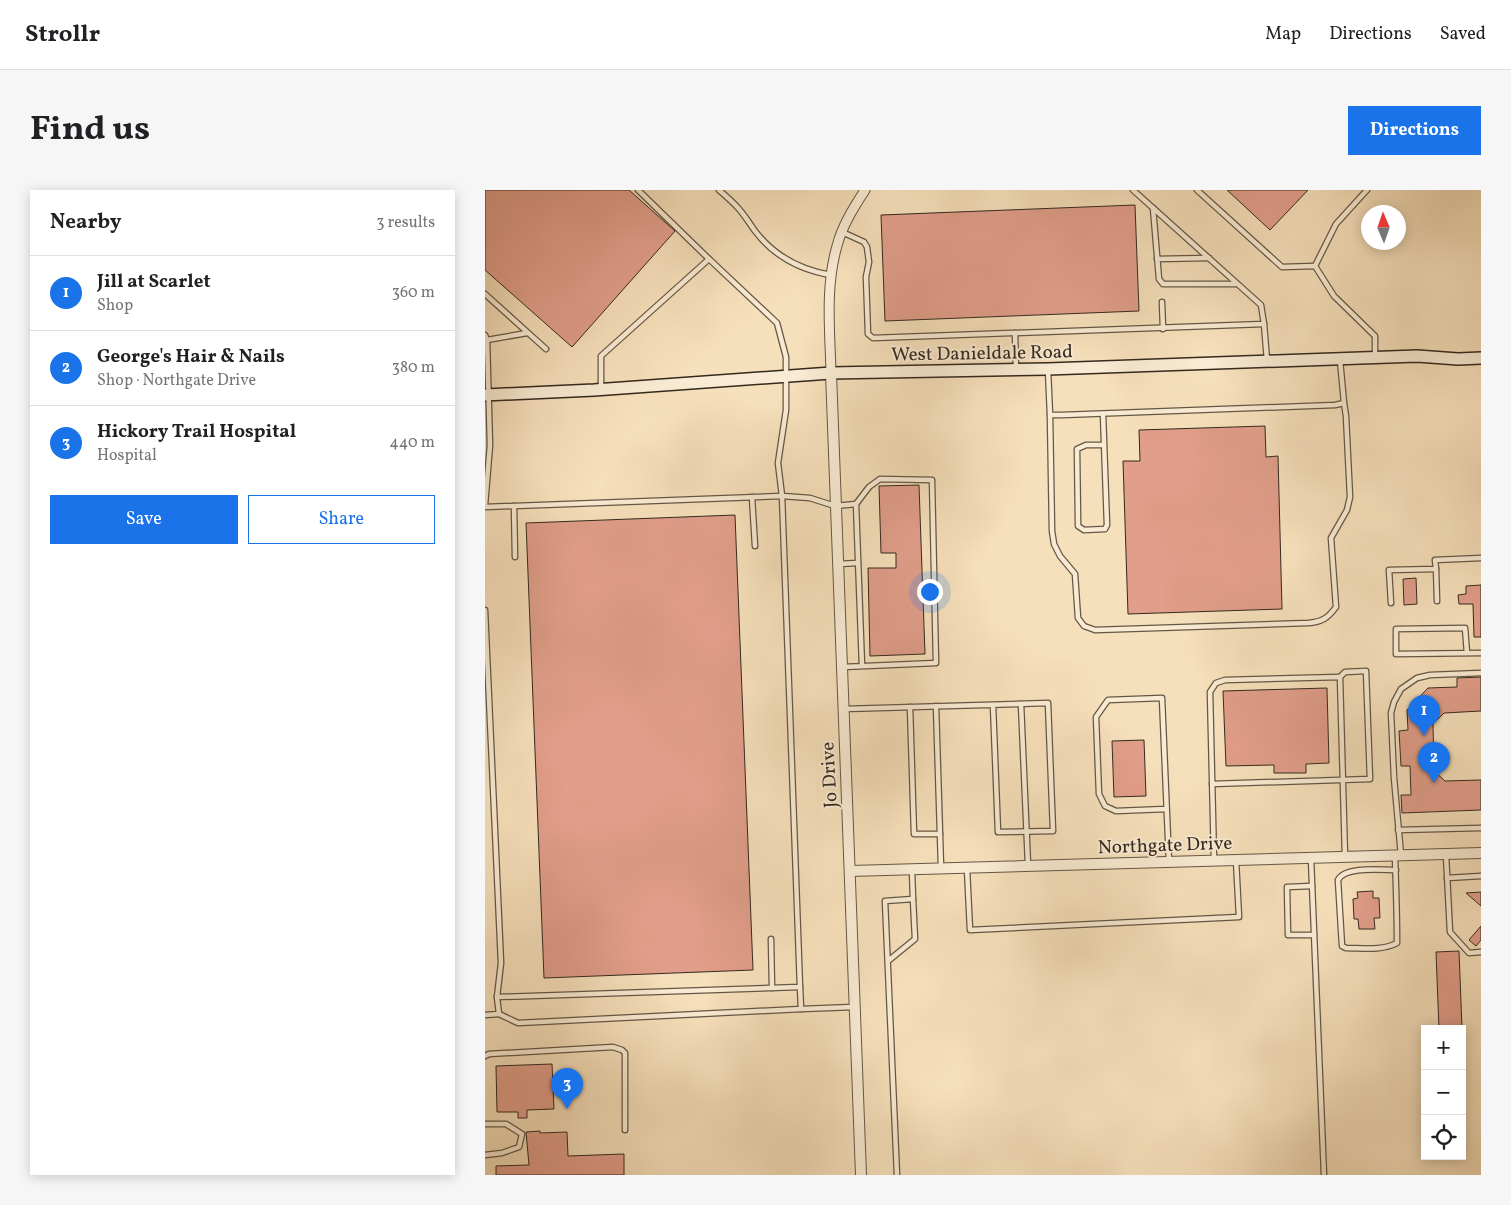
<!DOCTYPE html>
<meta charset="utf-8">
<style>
body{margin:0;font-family:Vollkorn,serif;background:#f6f6f6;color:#202124}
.controls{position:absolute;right:15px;bottom:15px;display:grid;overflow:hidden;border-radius:0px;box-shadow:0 2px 12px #0003}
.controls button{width:45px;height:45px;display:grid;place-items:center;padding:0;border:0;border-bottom:1px solid #e0e0e0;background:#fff;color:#202124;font:25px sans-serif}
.compass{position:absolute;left:876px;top:15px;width:45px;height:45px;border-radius:50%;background:#fff;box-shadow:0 2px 12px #0003;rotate:358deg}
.you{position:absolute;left:444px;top:401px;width:18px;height:18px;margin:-12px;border:4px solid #fff;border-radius:50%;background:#1a73e8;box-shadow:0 0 0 8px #1a73e833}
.badge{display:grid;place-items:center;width:32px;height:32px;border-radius:50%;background:#1a73e8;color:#fff;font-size:16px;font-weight:700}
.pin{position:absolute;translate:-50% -41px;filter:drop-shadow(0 1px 2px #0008)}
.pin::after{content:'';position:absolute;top:26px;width:18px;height:15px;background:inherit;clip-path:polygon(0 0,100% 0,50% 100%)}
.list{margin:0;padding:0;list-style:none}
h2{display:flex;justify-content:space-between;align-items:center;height:65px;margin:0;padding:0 20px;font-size:21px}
h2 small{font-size:16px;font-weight:400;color:#757577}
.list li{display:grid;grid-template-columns:32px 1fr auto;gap:15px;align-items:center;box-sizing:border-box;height:75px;padding:0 20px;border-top:1px solid #e0e0e0}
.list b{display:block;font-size:19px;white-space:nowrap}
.list p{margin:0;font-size:16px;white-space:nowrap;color:#757577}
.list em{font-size:16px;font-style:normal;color:#757577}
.actions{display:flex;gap:10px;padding:15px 20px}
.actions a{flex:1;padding:11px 0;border:1px solid #1a73e8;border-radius:0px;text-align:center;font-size:18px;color:#1a73e8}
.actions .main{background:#1a73e8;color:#fff}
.icon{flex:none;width:28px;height:28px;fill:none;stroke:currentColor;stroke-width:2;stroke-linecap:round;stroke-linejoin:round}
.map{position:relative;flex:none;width:996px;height:985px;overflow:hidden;border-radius:0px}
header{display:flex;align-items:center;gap:30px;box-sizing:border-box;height:70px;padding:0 25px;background:#fff;border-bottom:1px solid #e0e0e0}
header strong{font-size:24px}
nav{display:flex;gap:28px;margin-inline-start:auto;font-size:18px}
.intro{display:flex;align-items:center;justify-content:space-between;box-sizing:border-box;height:120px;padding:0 30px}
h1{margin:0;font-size:35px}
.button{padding:12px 22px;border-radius:0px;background:#1a73e8;color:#fff;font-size:18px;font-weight:700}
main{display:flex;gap:30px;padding:0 30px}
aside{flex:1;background:#fff;border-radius:0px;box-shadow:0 2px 12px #0003}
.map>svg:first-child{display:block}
</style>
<header>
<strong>Strollr</strong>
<nav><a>Map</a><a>Directions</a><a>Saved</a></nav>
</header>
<div class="intro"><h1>Find us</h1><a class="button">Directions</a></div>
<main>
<aside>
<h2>Nearby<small>3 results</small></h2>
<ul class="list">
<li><span class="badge">1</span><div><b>Jill at Scarlet</b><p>Shop</p></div><em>360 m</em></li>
<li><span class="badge">2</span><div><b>George's Hair &amp; Nails</b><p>Shop · Northgate Drive</p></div><em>380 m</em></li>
<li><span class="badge">3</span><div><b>Hickory Trail Hospital</b><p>Hospital</p></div><em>440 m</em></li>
</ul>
<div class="actions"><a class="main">Save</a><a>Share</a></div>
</aside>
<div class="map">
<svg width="996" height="985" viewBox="0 0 996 985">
<rect width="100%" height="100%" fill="#f6e0bb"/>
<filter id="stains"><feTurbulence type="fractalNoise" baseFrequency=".004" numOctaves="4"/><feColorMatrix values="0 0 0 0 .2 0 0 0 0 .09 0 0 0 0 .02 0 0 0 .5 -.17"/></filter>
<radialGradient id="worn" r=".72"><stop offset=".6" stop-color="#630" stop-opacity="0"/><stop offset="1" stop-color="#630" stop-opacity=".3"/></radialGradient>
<!-- building -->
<g fill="#e19e8a" stroke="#34291e">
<polygon points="0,0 144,0 190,41 87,157 0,80"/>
<polygon points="742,0 823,0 785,40"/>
<polygon points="650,15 654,121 400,131 396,25"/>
<polygon points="780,236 781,267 793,266 797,419 643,424 638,271 655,271 654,240"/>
<polygon points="434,295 440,464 385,466 383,378 411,378 411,363 396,363 394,296"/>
<polygon points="250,325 268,780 59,788 41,333"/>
<polygon points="931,388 932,414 919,415 918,389"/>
<polygon points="996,395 996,447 989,447 988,414 974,414 973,405 981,404 981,396"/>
<polygon points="996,487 996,521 959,523 948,534 949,581 960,591 996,590 996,620 917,623 916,605 926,605 925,576 916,576 914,541 923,540 922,520 943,498 972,497 972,488"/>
<polygon points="842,498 844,573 821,574 821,583 789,583 789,575 741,576 738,501"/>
<polygon points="659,550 661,606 629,607 627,551"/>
<polygon points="888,701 888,708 894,708 895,728 889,728 890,739 874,739 873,729 869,729 868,709 873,708 872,702"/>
<polygon points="996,702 996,716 981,703"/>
<polygon points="996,736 996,750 991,756 984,750"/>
<polygon points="974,761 977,839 954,839 951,762"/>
<polygon points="67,874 69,919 42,920 42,928 33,928 33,922 12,922 11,876"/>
<polygon points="55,941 55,943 82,942 83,966 139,964 139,985 11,985 11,976 44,975 41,942"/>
</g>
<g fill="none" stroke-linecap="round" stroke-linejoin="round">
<!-- service casing -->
<g stroke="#645745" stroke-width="7">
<g id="service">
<polyline points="153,0 224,69"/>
<path d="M234 0C241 6 248 12 254 19 260 26 265 34 270 41 289 66 316 80 346 85"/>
<polyline points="712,0 797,77 830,76 849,106 890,146 890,166"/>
<polyline points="668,18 674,89 678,94 752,94"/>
<polyline points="357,42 379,52 382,57 384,72 381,87 383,144 388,148 779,134 776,115 648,0"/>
<polyline points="672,69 724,68"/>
<polyline points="830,76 851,34 882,0"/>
<polyline points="0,104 61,159"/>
<polyline points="677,112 678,139"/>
<polyline points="779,134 782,170"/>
<polyline points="530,143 531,179"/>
<polyline points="0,145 2,150 5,255 0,315"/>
<polyline points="2,150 42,143"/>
<polyline points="563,180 565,225 577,225 850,215 859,213 855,170"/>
<polyline points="618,224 622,335 620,339 599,340 593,336 593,331 592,259 601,255 619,255"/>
<path d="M565 225 567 341 569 354 575 366 590 384 593 428 599 436 610 440 823 433C837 432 843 428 851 417L846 348 862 320 865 307 861 226 859 213"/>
<polyline points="267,307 270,356"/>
<polyline points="29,316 30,367"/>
<polyline points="0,317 297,306 325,308 350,316 371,314"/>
<polyline points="354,374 373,373"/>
<polyline points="951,379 952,411"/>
<polyline points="906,413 904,380 951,379 950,370 996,368"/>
<polyline points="0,420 16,773 12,807 315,797 297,306 293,273 301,220 301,167 292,133 224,69 116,166 116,198"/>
<polyline points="982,463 980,438 911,439 911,464 996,463"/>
<polyline points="358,477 451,473 447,290 395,289 384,297 371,314 377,476"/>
<polyline points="536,514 543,675"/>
<polyline points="451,516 456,677"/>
<polyline points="425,517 429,644 455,644"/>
<polyline points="359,519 563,513 568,641 513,642 508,515"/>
<polyline points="727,594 885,589 881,481 860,482 855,487"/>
<polyline points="681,619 631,621 620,616 614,604 611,527 623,510 677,508 684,672"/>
<polyline points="913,640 996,638"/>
<polyline points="916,665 909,588 906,523 909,512 916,499 932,488 945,485 996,483"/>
<polyline points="961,665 965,742 984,763 996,762"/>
<path d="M910 667C911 695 912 724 912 753 897 761 877 758 861 758L857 756 853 690C860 676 896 680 911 680"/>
<polyline points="826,669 839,985"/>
<polyline points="729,670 725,502 731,493 740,490 855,487 860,667"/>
<polyline points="482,679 485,740 754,727 751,670"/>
<polyline points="427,681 428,709"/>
<polyline points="962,688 996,686"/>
<polyline points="827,696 802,697 803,745 829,745"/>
<polyline points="286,749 287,798"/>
<polyline points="403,771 430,749 428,709 400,711 412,985"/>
<polyline points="316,819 369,817"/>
<polyline points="14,824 33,833 316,819 315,797"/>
<polyline points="0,825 14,824 12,807"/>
<polyline points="0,866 4,864 128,857 137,860 140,863 140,940"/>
<polyline points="0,934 21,934 37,944 34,957 17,963 0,965"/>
</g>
</g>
<!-- minor casing -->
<g stroke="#645745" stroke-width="11">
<path id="minor" d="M346 183C345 141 340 97 352 56 357 36 369 17 380 0"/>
</g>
<!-- tertiary casing -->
<g stroke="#645745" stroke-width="12">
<g id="tertiary">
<polyline points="346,183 376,985"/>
<polyline points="365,681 996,663"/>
</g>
</g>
<!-- secondary casing -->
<g stroke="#34291e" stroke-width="14">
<polyline id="secondary" points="0,205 109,200 346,183 563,179 932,166 973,169 996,168"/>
</g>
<!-- service -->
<use href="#service" stroke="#f9ebd3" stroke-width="4.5"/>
<!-- minor -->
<use href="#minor" stroke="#f9ebd3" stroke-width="9"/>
<!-- tertiary -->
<use href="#tertiary" stroke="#f9ebd3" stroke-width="10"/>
<!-- secondary -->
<use href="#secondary" stroke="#f9ebd3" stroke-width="11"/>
</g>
<g text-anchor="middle" stroke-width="4" stroke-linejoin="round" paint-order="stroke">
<!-- street labels -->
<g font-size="19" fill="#34291e" stroke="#f9ebd3">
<text transform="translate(497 162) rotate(-1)" y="7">West Danieldale Road</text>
<text transform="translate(343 585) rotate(-93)" y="7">Jo Drive</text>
<text transform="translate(680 654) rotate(-2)" y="7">Northgate Drive</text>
</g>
</g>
<rect width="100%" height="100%" filter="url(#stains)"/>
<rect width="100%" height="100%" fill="url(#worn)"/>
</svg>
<div class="controls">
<button>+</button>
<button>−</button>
<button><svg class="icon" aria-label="locate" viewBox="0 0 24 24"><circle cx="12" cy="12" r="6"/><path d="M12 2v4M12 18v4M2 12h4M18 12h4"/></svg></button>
</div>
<svg class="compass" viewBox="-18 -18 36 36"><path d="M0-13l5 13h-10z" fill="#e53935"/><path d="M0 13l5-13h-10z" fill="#757577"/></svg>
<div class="you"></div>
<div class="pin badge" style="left:939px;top:546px">1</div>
<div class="pin badge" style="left:949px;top:593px">2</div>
<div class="pin badge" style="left:82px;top:919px">3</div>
</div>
</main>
